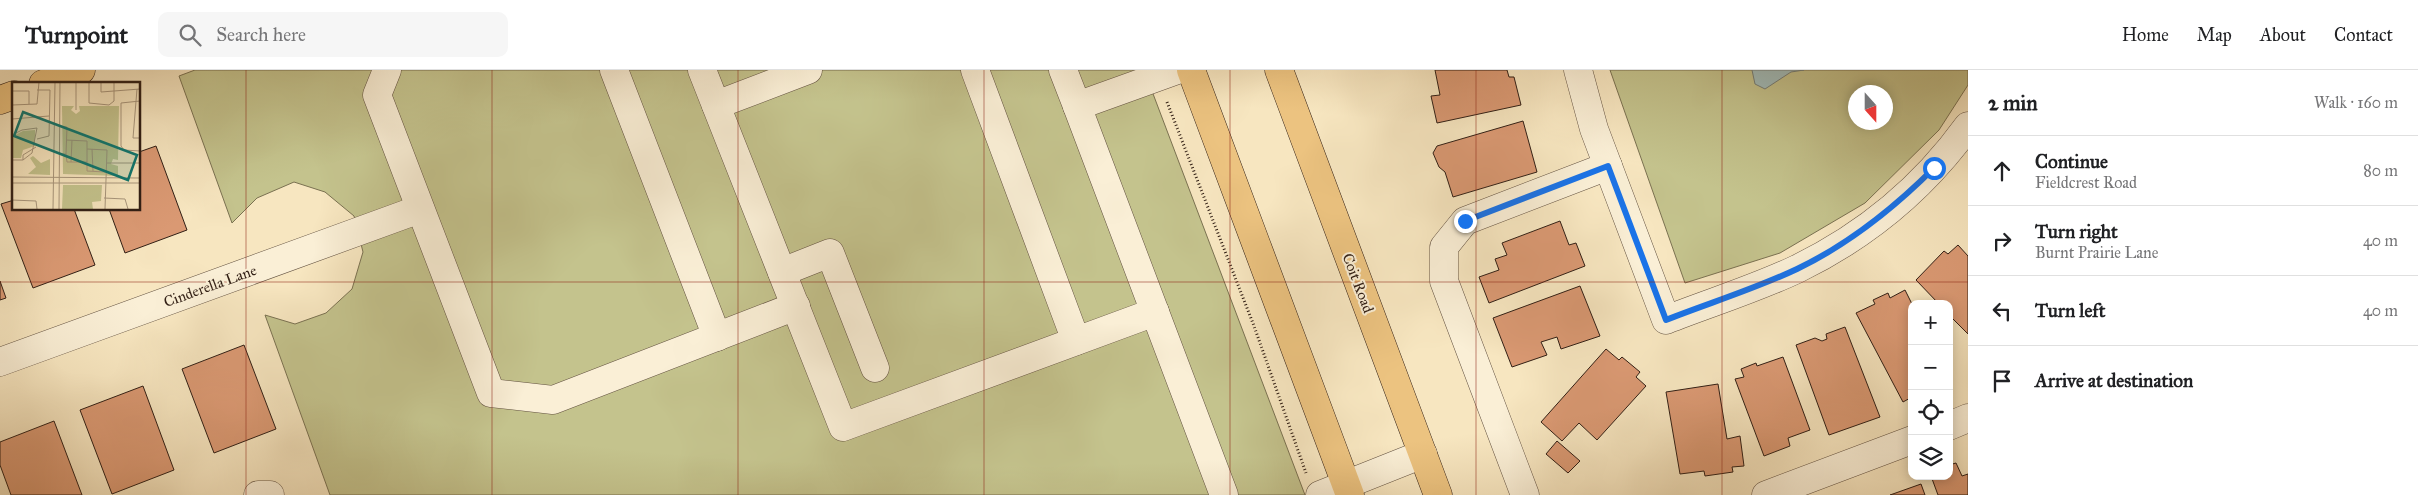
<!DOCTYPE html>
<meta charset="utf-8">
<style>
body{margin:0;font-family:"IM FELL Great Primer",serif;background:#f6f6f6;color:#202124}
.controls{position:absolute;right:15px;bottom:15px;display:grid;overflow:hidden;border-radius:10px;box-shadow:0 2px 12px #0003}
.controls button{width:45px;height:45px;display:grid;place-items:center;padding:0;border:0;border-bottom:1px solid #e0e0e0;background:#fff;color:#202124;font:25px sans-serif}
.compass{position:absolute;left:1848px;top:15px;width:45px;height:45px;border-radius:50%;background:#fff;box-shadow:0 2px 12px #0003;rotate:159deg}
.stop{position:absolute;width:15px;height:15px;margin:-11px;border:4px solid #1a73e8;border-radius:50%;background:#fff}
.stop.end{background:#1a73e8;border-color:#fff;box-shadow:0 1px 5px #0008}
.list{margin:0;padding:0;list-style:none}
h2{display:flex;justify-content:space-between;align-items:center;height:65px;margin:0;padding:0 20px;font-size:21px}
h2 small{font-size:16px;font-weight:400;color:#757577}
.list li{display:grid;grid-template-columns:32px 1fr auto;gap:15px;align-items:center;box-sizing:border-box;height:70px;padding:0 20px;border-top:1px solid #e0e0e0}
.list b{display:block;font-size:19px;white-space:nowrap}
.list p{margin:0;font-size:16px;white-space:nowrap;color:#757577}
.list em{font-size:16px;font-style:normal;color:#757577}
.icon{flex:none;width:28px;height:28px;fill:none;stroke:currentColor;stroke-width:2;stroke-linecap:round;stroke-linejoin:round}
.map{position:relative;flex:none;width:1968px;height:425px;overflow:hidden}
header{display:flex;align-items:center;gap:30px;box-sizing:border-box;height:70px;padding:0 25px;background:#fff;border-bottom:1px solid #e0e0e0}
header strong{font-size:24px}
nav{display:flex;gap:28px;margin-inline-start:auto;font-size:18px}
.search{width:350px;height:45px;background:#f6f6f6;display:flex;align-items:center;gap:12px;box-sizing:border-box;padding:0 18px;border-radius:10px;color:#757577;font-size:19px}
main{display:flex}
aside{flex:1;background:#fff}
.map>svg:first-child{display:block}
</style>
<header>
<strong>Turnpoint</strong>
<div class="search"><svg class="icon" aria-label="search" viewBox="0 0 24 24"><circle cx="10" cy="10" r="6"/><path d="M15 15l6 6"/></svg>Search here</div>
<nav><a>Home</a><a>Map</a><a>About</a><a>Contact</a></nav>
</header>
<main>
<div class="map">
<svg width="1968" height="425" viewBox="0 0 1968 425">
<rect width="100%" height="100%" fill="#f7e6c0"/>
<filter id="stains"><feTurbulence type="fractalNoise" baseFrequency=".004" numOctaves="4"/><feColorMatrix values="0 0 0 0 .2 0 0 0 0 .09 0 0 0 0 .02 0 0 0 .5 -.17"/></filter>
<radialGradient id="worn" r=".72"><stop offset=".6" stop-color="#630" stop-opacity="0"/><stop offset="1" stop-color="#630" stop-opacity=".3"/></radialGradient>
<!-- green -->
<g fill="#c4c38d" stroke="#7a7151" fill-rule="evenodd">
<polygon points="195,0 1144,0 1305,425 330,425 265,245 295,254 326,243 352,219 363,182 354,146 325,122 294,112 257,128 232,153 179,6"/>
<path d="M1610 0H1968V15L1939 60 1865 133 1780 183 1685 213ZM1856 22H1886V52H1856Z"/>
</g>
<!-- water -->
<polygon fill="#a1bdbc" stroke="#747e79" points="1752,0 1804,0 1791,2 1765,19 1755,14"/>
<!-- building -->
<g fill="#da9973" stroke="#311f15">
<polygon points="1435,0 1507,0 1509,7 1514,7 1521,35 1437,53 1431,26 1440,25"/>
<polygon points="1523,51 1537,102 1453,127 1445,102 1439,97 1433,83 1437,76"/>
<polygon points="156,76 187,160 125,183 109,139 139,139 139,82"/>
<polygon points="14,130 14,139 74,139 95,195 33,218 1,134"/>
<polygon points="1560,151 1569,175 1576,173 1585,196 1489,233 1479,207 1499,200 1495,189 1507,185 1502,173"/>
<polygon points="1958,175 1968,186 1968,264 1949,245 1949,234 1939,234 1916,210 1944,181 1948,184"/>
<polygon points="0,211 6,228 0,230"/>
<polygon points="1580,216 1600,266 1561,279 1557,267 1541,272 1547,285 1512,297 1493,248"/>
<polygon points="1905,220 1912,234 1912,327 1903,332 1856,243 1875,234 1873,230 1888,223 1890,228"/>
<polygon points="1845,257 1880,347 1829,365 1796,275 1815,268 1822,271 1827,269 1826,264"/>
<polygon points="244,275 276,359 214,383 182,299"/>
<polygon points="1606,279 1619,290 1622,287 1640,302 1636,307 1646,316 1597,370 1579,353 1562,371 1541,352"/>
<polygon points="1783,287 1810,360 1788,368 1790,376 1764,386 1735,309 1744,307 1741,299 1756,293 1757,296"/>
<polygon points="1718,314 1727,369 1740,366 1744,396 1732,397 1733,402 1705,406 1704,401 1680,404 1666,322"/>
<polygon points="143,316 174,400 112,424 80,340"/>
<polygon points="54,351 82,425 11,425 0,395 0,372"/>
<polygon points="1557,371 1580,391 1568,403 1546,384"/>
<polygon points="1956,393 1962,406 1968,404 1968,425 1938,425 1931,406 1949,406 1949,395"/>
<polygon points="1921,414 1925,425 1890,425"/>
</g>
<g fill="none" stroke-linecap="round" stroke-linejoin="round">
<!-- minor casing -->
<g stroke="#625140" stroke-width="29">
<g id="minor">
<polyline points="387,0 377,25 491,323 553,330 796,236"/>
<polyline points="614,0 717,267"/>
<polyline points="702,0 843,357 1155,242"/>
<polyline points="975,0 1076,271"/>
<polyline points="1063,0 1077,36"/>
<polyline points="1177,0 1077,36 1224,425"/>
<path d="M1578 0 1594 59 1666 250C1709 233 1755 219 1797 199 1865 166 1924 117 1968 56"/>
<polyline points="716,35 808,0"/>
<polyline points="782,202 830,183 875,298"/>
<polyline points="0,292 420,139"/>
<polyline points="1949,356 1968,348"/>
<polyline points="258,425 270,425"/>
<polyline points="1320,425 1423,384"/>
<polyline points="1525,425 1444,211 1444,177 1465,151 1608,96"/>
<polyline points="1766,425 1912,370"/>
</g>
</g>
<!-- major casing -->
<g stroke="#311f15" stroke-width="29">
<g id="major">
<polyline points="1191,0 1350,425"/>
<polyline points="1279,0 1438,425"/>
<polyline points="43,14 81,0"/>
<polyline points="0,30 14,25"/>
</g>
</g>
<!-- path -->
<polyline stroke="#311f15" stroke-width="3" stroke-dasharray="1 2.5" stroke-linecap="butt" points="1167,32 1254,256 1306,403"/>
<!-- minor -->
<use href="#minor" stroke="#faefd6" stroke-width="28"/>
<!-- major -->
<use href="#major" stroke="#ecc380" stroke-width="28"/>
</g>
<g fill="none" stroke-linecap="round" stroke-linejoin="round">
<!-- route -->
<path stroke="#1a73e8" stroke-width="6" d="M1465 151 1608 96 1666 250C1709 233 1755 219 1797 199 1849 174 1893 139 1934 98"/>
</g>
<!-- grid -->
<path fill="none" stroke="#8f2418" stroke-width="1" stroke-opacity="0.55" d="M246 0V425M492 0V425M738 0V425M984 0V425M1230 0V425M1476 0V425M1722 0V425M0 212H1968"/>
<g text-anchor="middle" stroke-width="4" stroke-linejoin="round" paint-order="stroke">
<!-- street labels -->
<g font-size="15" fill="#311f15" stroke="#faefd6">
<text transform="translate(1358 213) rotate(69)" y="5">Coit Road</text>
<text transform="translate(210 216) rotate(-20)" y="5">Cinderella Lane</text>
</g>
</g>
<!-- overview -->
<g transform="translate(12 12)">
<rect width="128" height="128" fill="#f7e6c0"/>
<path d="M50 24H62L59 28 64 32 68 29 67 24H107L106 78 101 77 99 82 106 84V94L51 92ZM23 48V64L11 68 9 76H0L1 54 11 49ZM21 74 29 81 38 77V93L16 92 24 85 18 76ZM51 103H90L89 119 80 120 81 127H50Z" fill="#c4c38d"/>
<path fill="none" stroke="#a8967c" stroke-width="1" d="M77 0V21L97 23 102 19V0M89 0V10L128 7M125 7 121 56H128M0 9H17V22M128 19 109 21V64L112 68 128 69M0 23 25 22 27 0M64 28V0M0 37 37 34M48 44 55 45 54 72H48M0 53 10 48 25 46 20 71 11 78H0M25 57 37 54 38 8H25M54 58 75 59V89L93 90M75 67 95 68 93 127M80 67 81 89M54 72 55 80H75M11 78V73L24 65M59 80 60 58M95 81H128M0 95 128 96M0 101H128M92 116 113 117 116 127M0 118 24 119 25 127M41 127 43 0M47 127 48 0"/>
<path fill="#0f766e" fill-opacity="0.15" stroke="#0f766e" stroke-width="2.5" d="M11 30 125 73 116 98 2 54Z"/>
<rect width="128" height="128" fill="none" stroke="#311f15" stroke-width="2.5"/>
</g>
<rect width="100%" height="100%" filter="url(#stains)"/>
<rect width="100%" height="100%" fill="url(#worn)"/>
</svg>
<div class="controls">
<button>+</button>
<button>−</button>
<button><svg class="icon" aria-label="locate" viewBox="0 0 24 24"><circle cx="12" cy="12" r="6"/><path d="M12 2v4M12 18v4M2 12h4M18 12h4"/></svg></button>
<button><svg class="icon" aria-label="layers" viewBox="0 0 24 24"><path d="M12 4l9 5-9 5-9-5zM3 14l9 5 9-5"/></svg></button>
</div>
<svg class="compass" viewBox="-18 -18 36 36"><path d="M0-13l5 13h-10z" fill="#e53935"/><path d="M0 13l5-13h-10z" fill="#757577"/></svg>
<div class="stop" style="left:1934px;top:98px"></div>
<div class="stop end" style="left:1465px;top:151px"></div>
</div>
<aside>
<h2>2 min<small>Walk · 160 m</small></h2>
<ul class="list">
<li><svg class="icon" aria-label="ahead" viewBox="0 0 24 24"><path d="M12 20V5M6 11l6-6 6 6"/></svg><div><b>Continue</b><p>Fieldcrest Road</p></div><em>80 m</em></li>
<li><svg class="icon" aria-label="right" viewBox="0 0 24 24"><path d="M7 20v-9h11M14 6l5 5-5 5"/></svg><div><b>Turn right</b><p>Burnt Prairie Lane</p></div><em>40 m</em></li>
<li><svg class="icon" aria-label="left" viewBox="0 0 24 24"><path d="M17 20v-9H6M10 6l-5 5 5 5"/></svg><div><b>Turn left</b></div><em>40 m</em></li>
<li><svg class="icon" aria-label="arrive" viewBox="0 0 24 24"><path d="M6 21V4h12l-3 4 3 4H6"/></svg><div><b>Arrive at destination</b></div></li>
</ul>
</aside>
</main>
